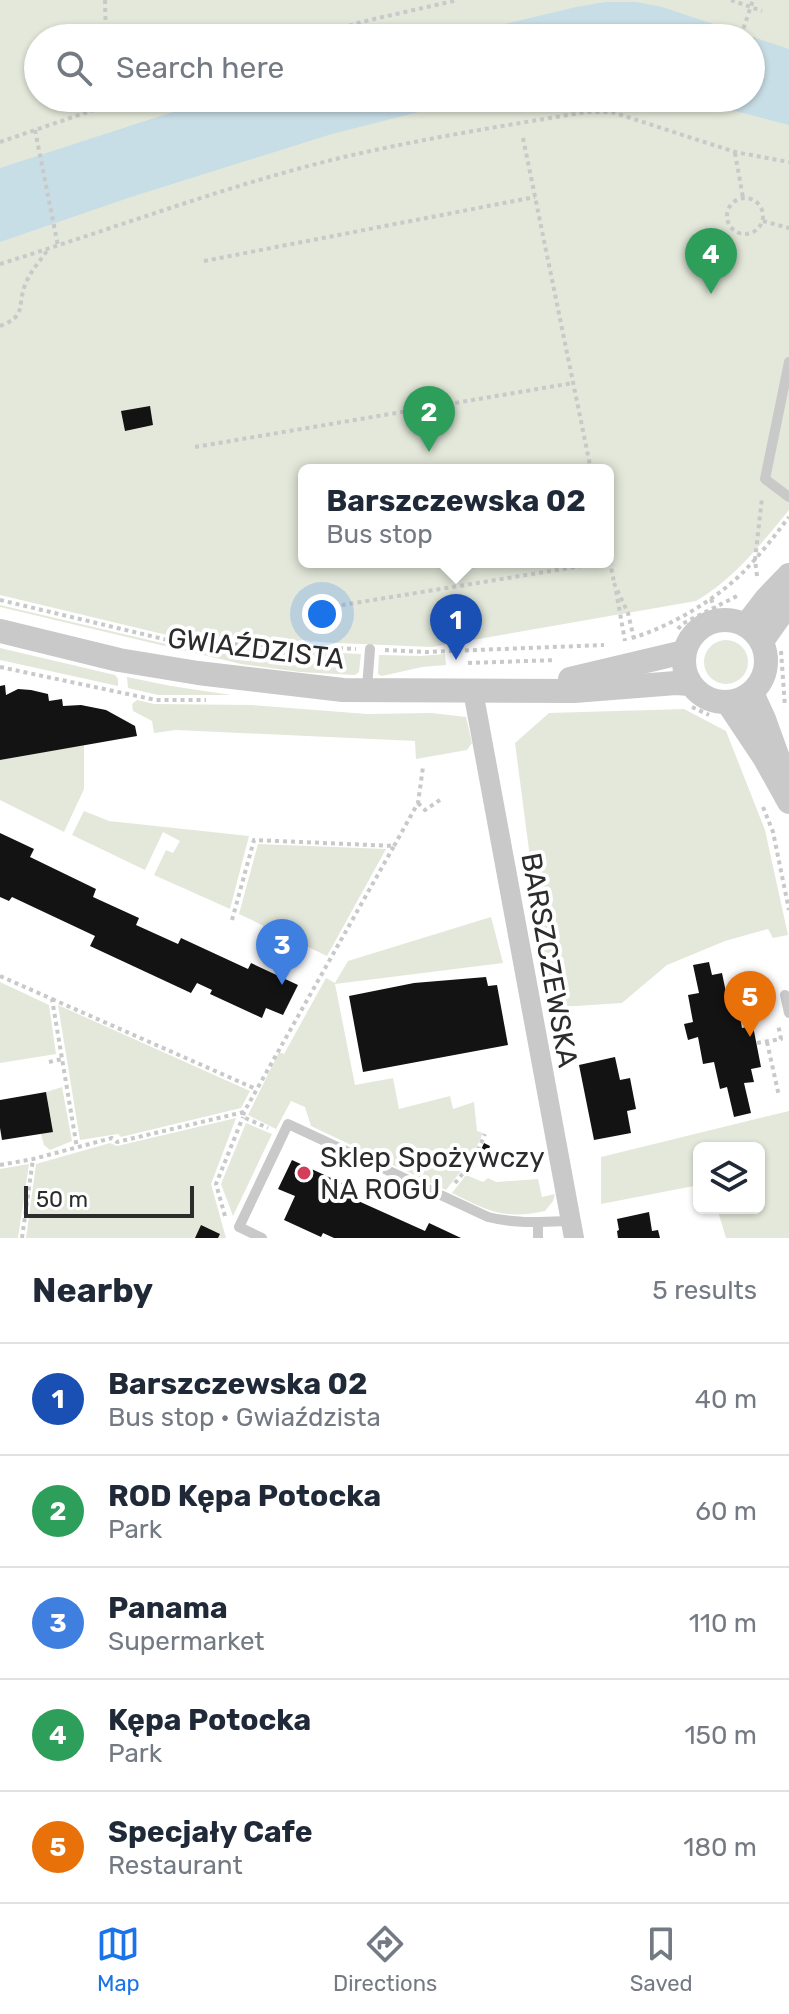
<!DOCTYPE html>
<meta charset="utf-8">
<style>
body{margin:0;font-family:Rubik,sans-serif;background:#f6f6f7;color:#1f2937}
.controls{position:absolute;right:24px;bottom:24px;display:grid;overflow:hidden;border-radius:12px;box-shadow:0 2px 6px #0004}
.controls button{width:72px;height:72px;display:grid;place-items:center;padding:0;border:0;border-bottom:2px solid #e0e1e3;background:#fff;color:#1f2937;font:40px sans-serif}
.scale{position:absolute;left:24px;bottom:20px;width:170px;box-sizing:border-box;padding-left:8px;border:4px solid #2c2c2c;border-top:0;font-size:22px;line-height:28px;white-space:nowrap;color:#2c2c2c;-webkit-text-stroke:6px #fff;paint-order:stroke}
.you{position:absolute;left:322px;top:614px;width:28px;height:28px;margin:-20px;border:6px solid #fff;border-radius:50%;background:#1a73e8;box-shadow:0 0 0 12px #1a73e833}
.badge{display:grid;place-items:center;width:52px;height:52px;border-radius:50%;background:#1a73e8;color:#fff;font-size:26px;font-weight:700}
.pin{position:absolute;translate:-50% -66px;filter:drop-shadow(0 2px 4px #0008)}
.pin::after{content:'';position:absolute;top:42px;width:28px;height:24px;background:inherit;clip-path:polygon(0 0,100% 0,50% 100%)}
.popup{position:absolute;left:298px;top:464px;width:316px;height:104px;box-sizing:border-box;display:grid;place-content:center;border-radius:12px;background:#fff;filter:drop-shadow(0 2px 6px #0005);font-size:26px;white-space:nowrap;color:#747a83}
.popup b{font-size:30px;color:#1f2937}
.popup::after{content:'';position:absolute;left:50%;top:100%;margin-left:-16px;border:16px solid transparent;border-top-color:#fff}
.list{margin:0;padding:0;list-style:none}
h2{display:flex;justify-content:space-between;align-items:center;height:104px;margin:0;padding:0 32px;font-size:34px}
h2 small{font-size:26px;font-weight:400;color:#747a83}
.list li{display:grid;grid-template-columns:52px 1fr auto;gap:24px;align-items:center;box-sizing:border-box;height:112px;padding:0 32px;border-top:2px solid #e0e1e3}
.list b{display:block;font-size:30px;white-space:nowrap}
.list p{margin:0;font-size:26px;white-space:nowrap;color:#747a83}
.list em{font-size:26px;font-style:normal;color:#747a83}
.icon{flex:none;width:44px;height:44px;fill:none;stroke:currentColor;stroke-width:2;stroke-linecap:round;stroke-linejoin:round}
.map{position:relative;flex:none;width:789px;height:1238px;overflow:hidden}
.search{position:absolute;background:#fff;box-shadow:0 2px 6px #0004;left:24px;right:24px;top:24px;height:88px;display:flex;align-items:center;gap:20px;box-sizing:border-box;padding:0 28px;border-radius:44px;color:#747a83;font-size:30px}
.sheet{height:664px;background:#fff}
nav{display:flex;justify-content:space-around;align-items:center;box-sizing:border-box;height:112px;border-top:2px solid #e0e1e3;background:#fff;font-size:22px;color:#747a83}
nav a{display:grid;justify-items:center;gap:4px}
nav .on{color:#1a73e8}
.map>svg:first-child{display:block}
</style>
<div class="map">
<svg width="789" height="1238" viewBox="0 0 789 1238">
<rect width="100%" height="100%" fill="#fff"/>
<!-- green -->
<g fill="#e3e8da" fill-rule="evenodd">
<path d="M0 0H789V510C761 544 735 578 696 601L432 647 171 636 0 595ZM38 38H751V98H38ZM304 470H608V562H304Z"/>
<polygon points="0,605 170,645 361,654 359,672 355,675 300,672 241,664 0,607"/>
<circle cx="726" cy="662" r="22"/>
<polygon points="0,648 115,675 118,679 118,686 0,660"/>
<polygon points="445,654 446,665 422,667 382,676 378,674 379,655 421,656"/>
<polygon points="127,677 171,686 231,695 158,695 128,688"/>
<polygon points="137,700 154,704 252,705 367,714 432,713 466,717 472,743 467,750 416,759 415,741 176,730 154,733 152,721 133,711 132,704"/>
<polygon points="684,709 726,731 765,830 788,935 773,938 768,929 725,941 667,965 622,1003 560,1007 546,980 515,743 549,713"/>
<polygon points="84,745 84,789 64,832 0,800 0,760"/>
<polygon points="84,811 109,821 249,836 230,909 154,875 166,850 173,853 180,841 163,832 145,870 72,835"/>
<polygon points="258,844 386,849 327,956 239,914"/>
<polygon points="491,917 503,963 335,984 355,1085 393,1078 399,1109 450,1096 453,1109 474,1102 477,1131 483,1133 472,1157 446,1190 311,1126 305,1107 291,1101 276,1129 248,1115 279,1052 284,1054 326,978 335,983 348,961"/>
<polygon points="0,982 49,1005 56,1054 0,1063"/>
<polygon points="58,1005 250,1091 241,1108 121,1137 118,1134 80,1140"/>
<polygon points="62,1087 72,1141 50,1150 44,1145 41,1134 53,1131 46,1092"/>
<polygon points="789,1111 789,1238 726,1238 717,1208 759,1208 759,1148 699,1148 699,1185 601,1204 601,1157"/>
<polygon points="236,1118 211,1184 226,1238 26,1238 36,1164 110,1143 117,1146"/>
<polygon points="246,1123 272,1134 233,1216 221,1184"/>
<polygon points="29,1164 18,1238 0,1238 0,1169"/>
<path d="M466 1175 483 1182 488 1178 496 1182 538 1179 542 1197 555 1194 553 1201 545 1211C504 1220 488 1211 452 1193Z"/>
</g>
<!-- water -->
<g fill="#c8dee6">
<polygon points="605,2 636,2 662,7 789,49 789,125 686,98 751,98 751,38 447,38 576,7"/>
<polygon points="216,98 474,98 332,134 131,197 0,242 0,168"/>
</g>
<!-- building -->
<g fill="#131313">
<polygon points="150,406 153,425 125,431 121,411"/>
<polygon points="5,685 6,695 18,689 31,690 48,694 49,701 62,699 63,706 81,705 106,710 135,726 137,736 0,760 0,686"/>
<polygon points="0,833 34,849 30,857 96,889 93,897 139,918 136,925 178,944 181,938 248,969 251,963 298,985 283,1015 266,1008 262,1018 210,994 212,990 197,983 191,993 90,946 95,936 12,897 9,901 0,897"/>
<polygon points="709,962 712,975 722,973 728,1002 737,1000 742,1028 753,1026 761,1067 751,1069 754,1082 744,1083 751,1113 734,1117 727,1087 720,1089 714,1062 703,1064 698,1037 688,1040 684,1024 693,1022 688,995 699,993 693,965"/>
<polygon points="486,977 488,986 497,985 508,1045 363,1072 349,996 414,983"/>
<polygon points="615,1057 620,1080 630,1078 636,1109 627,1111 631,1133 594,1140 579,1065"/>
<polygon points="46,1092 53,1132 2,1140 0,1128 0,1100"/>
<polygon points="484,1143 490,1146 489,1149 503,1156 499,1164 486,1158 487,1155 480,1152"/>
<polygon points="292,1160 344,1184 340,1191 356,1200 425,1231 429,1223 461,1238 334,1238 323,1233 321,1237 284,1220 295,1196 278,1189"/>
<polygon points="649,1212 652,1231 658,1230 660,1238 618,1238 617,1231 619,1230 617,1219"/>
<polygon points="201,1225 220,1234 218,1238 195,1238"/>
</g>
<g fill="none" stroke-linecap="round" stroke-linejoin="round">
<!-- path -->
<g stroke="#c9c9c9" stroke-width="4" stroke-dasharray="4 4" stroke-linecap="butt">
<polyline points="105,0 106,38"/>
<polyline points="731,0 762,11"/>
<polyline points="726,30 748,38"/>
<polyline points="741,36 753,0"/>
<polyline points="311,38 361,22 458,0"/>
<polyline points="751,39 757,41"/>
<polyline points="35,130 58,246"/>
<polyline points="523,138 591,470"/>
<polyline points="0,142 129,98"/>
<polyline points="735,153 743,198"/>
<circle cx="745" cy="216" r="18"/>
<polyline points="763,221 789,228"/>
<polyline points="204,261 535,197"/>
<path d="M0 264C116 228 230 184 348 156 427 138 507 125 587 112H612L735 152 789 162"/>
<path d="M0 326C27 316 17 306 25 285 30 272 39 262 47 251"/>
<polyline points="195,447 573,383"/>
<polyline points="608,553 614,582"/>
<polyline points="757,576 755,560 762,498"/>
<polyline points="614,583 628,613 634,639"/>
<polyline points="616,591 625,641"/>
<polyline points="711,599 719,620"/>
<polyline points="0,600 172,641 356,649"/>
<polyline points="318,609 606,562"/>
<polyline points="678,629 682,624 739,595"/>
<path d="M632 638C672 626 721 597 749 566 763 551 776 534 789 517"/>
<polyline points="385,650 426,652 604,645"/>
<polyline points="781,651 785,707"/>
<polyline points="468,663 556,660"/>
<polyline points="0,667 156,700 206,700"/>
<polyline points="692,707 709,715"/>
<polyline points="418,803 425,810 440,800"/>
<polyline points="763,807 773,832 789,910"/>
<polyline points="394,846 418,803 423,767"/>
<polyline points="232,920 254,840 394,846 244,1112 243,1117 268,1128"/>
<polyline points="0,976 52,999 77,1148"/>
<polyline points="52,999 256,1089"/>
<polyline points="767,1042 779,1096"/>
<polyline points="757,1043 781,1039 778,1024"/>
<polyline points="49,1062 62,1059"/>
<polyline points="0,1165 33,1159 112,1138 117,1142 244,1112"/>
<polyline points="455,1183 473,1161 485,1134"/>
<polyline points="225,1216 216,1184 243,1117"/>
<polyline points="22,1238 33,1159"/>
</g>
<!-- service -->
<g stroke="#c9c9c9" stroke-width="10">
<polyline points="789,362 765,479 789,497"/>
<polyline points="367,688 370,649"/>
<polyline points="785,995 789,1013"/>
<polyline points="538,1222 538,1238"/>
<path d="M262 1238 239 1227 288 1124 488 1217C515 1224 543 1222 571 1221"/>
</g>
<!-- minor -->
<polyline stroke="#c9c9c9" stroke-width="20" points="473,691 574,1238"/>
<!-- tertiary -->
<g stroke="#c9c9c9" stroke-width="24">
<circle cx="725" cy="661" r="41"/>
<polyline points="746,625 766,599 789,575"/>
<polyline points="0,631 119,660 198,673 343,690 574,691 676,683 690,684"/>
<polyline points="762,641 789,603"/>
<polyline points="570,679 684,652"/>
<polyline points="752,693 764,719 782,769"/>
<polyline points="728,703 764,757 789,802"/>
</g>
</g>
<!-- markers -->
<circle fill="#d23e5a" stroke="#fff" stroke-width="3" cx="304" cy="1173" r="8"/>
<g text-anchor="middle" stroke-width="8" stroke-linejoin="round" paint-order="stroke">
<!-- street labels -->
<g font-size="28" fill="#2c2c2c" stroke="#fff">
<text transform="translate(256 648) rotate(7)" y="10">GWIAŹDZISTA</text>
<text transform="translate(550 960) rotate(80)" y="10">BARSZCZEWSKA</text>
</g>
<!-- poi labels -->
<g font-size="28" fill="#2c2c2c" stroke="#fff" text-anchor="start">
<text x="320" y="1167">Sklep Spożywczy<tspan x="320" dy="32">NA ROGU</tspan></text>
</g>
</g>
</svg>
<div class="controls">
<button><svg class="icon" aria-label="layers" viewBox="0 0 24 24"><path d="M12 4l9 5-9 5-9-5zM3 14l9 5 9-5"/></svg></button>
</div>
<div class="scale">50 m</div>
<div class="you"></div>
<div class="pin badge" style="left:456px;top:660px;background:#1a4fb4">1</div>
<div class="popup"><b>Barszczewska 02</b>Bus stop</div>
<div class="pin badge" style="left:429px;top:452px;background:#2e9e5b">2</div>
<div class="pin badge" style="left:282px;top:985px;background:#3f7fe0">3</div>
<div class="pin badge" style="left:711px;top:294px;background:#2e9e5b">4</div>
<div class="pin badge" style="left:750px;top:1037px;background:#e8710a">5</div>
<div class="search"><svg class="icon" aria-label="search" viewBox="0 0 24 24"><circle cx="10" cy="10" r="6"/><path d="M15 15l6 6"/></svg>Search here</div>
</div>
<section class="sheet">
<h2>Nearby<small>5 results</small></h2>
<ul class="list">
<li><span class="badge" style="background:#1a4fb4">1</span><div><b>Barszczewska 02</b><p>Bus stop · Gwiaździsta</p></div><em>40 m</em></li>
<li><span class="badge" style="background:#2e9e5b">2</span><div><b>ROD Kępa Potocka</b><p>Park</p></div><em>60 m</em></li>
<li><span class="badge" style="background:#3f7fe0">3</span><div><b>Panama</b><p>Supermarket</p></div><em>110 m</em></li>
<li><span class="badge" style="background:#2e9e5b">4</span><div><b>Kępa Potocka</b><p>Park</p></div><em>150 m</em></li>
<li><span class="badge" style="background:#e8710a">5</span><div><b>Specjały Cafe</b><p>Restaurant</p></div><em>180 m</em></li>
</ul>
</section>
<nav>
<a class="on"><svg class="icon" aria-label="map" viewBox="0 0 24 24"><path d="M3 6l6-2 6 2 6-2v14l-6 2-6-2-6 2zM9 4v14M15 6v14"/></svg>Map</a>
<a><svg class="icon" aria-label="directions" viewBox="0 0 24 24"><path d="M12 3l9 9-9 9-9-9zM9 14v-3h6M13 9l2 2-2 2"/></svg>Directions</a>
<a><svg class="icon" aria-label="saved" viewBox="0 0 24 24"><path d="M7 4h10v16l-5-4-5 4z"/></svg>Saved</a>
</nav>
